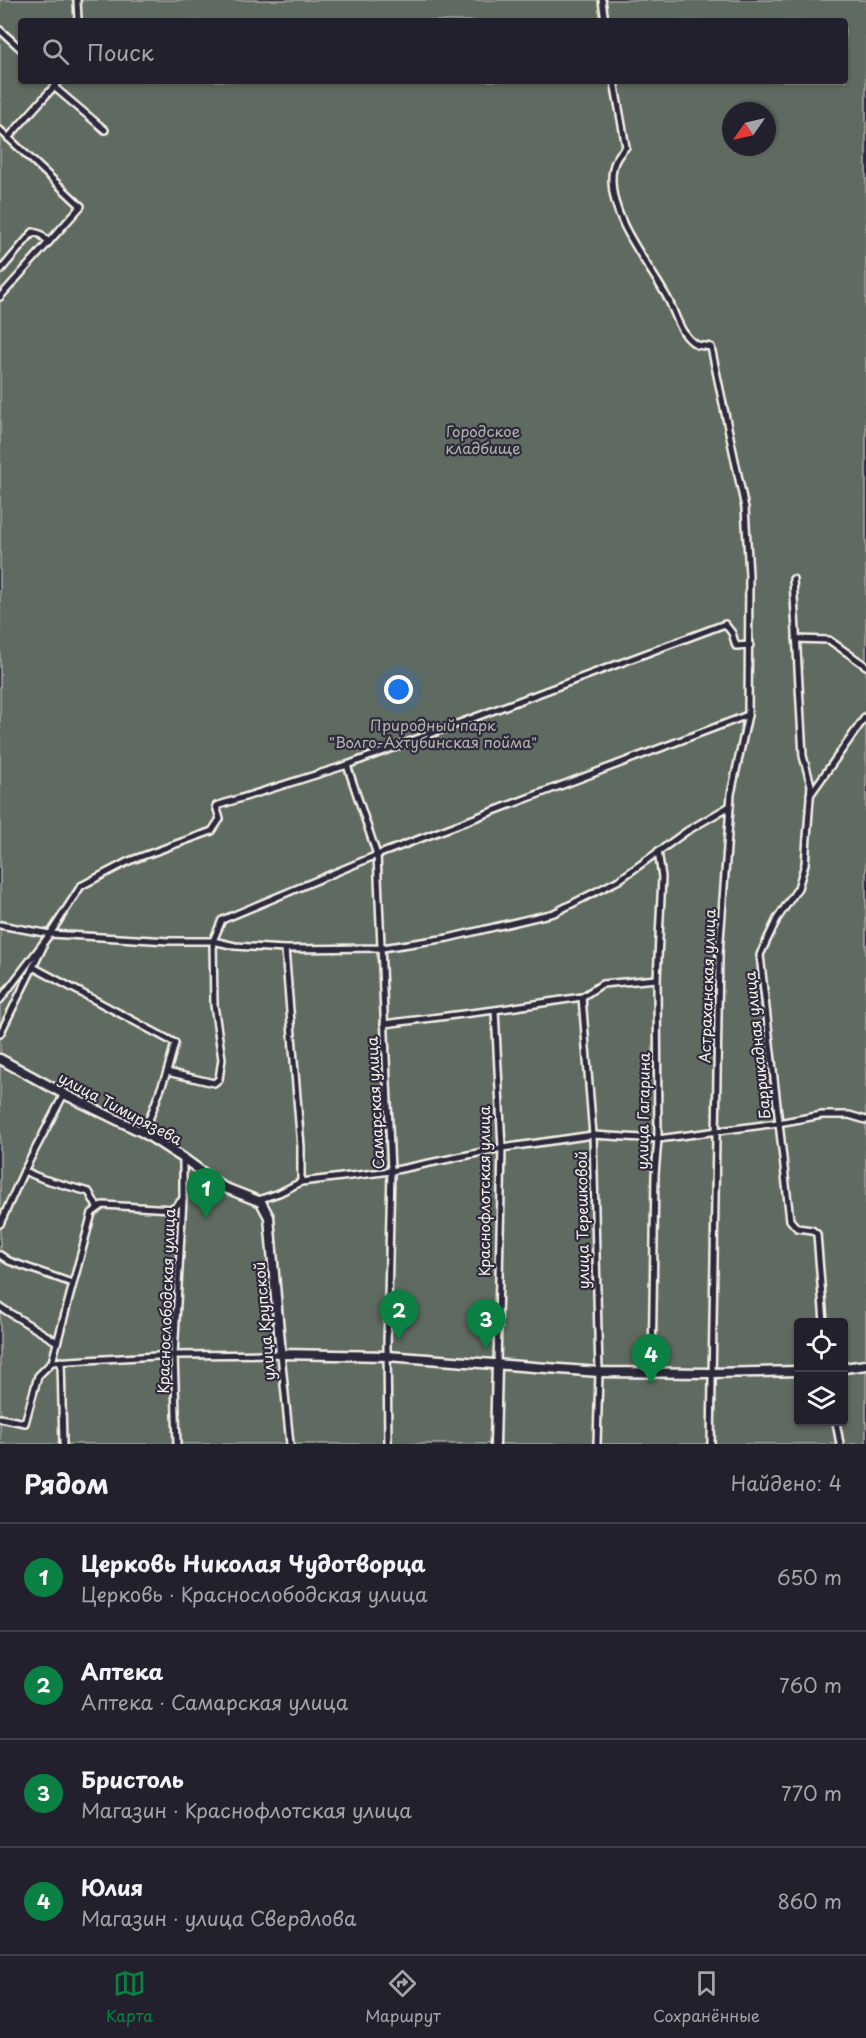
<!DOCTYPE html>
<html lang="ru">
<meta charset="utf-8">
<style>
body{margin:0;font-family:"Playpen Sans",sans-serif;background:#2f2d3a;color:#f1f3f6}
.controls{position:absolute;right:18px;bottom:18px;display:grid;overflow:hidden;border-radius:6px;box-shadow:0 2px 4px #0004}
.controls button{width:54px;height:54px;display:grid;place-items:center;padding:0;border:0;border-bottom:2px solid #403e4a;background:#23202e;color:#f1f3f6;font:30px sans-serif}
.compass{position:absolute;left:722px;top:102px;width:54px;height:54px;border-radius:50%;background:#23202e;box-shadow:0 2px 4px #0004;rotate:236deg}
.you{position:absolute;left:399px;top:690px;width:21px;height:21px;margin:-15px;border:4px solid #fff;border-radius:50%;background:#1a73e8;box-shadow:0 0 0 9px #1a73e833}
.badge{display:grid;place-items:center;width:39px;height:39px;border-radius:50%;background:#0b8043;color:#fff;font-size:20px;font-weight:700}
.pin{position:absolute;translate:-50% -50px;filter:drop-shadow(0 2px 3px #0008)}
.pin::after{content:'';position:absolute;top:32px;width:21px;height:18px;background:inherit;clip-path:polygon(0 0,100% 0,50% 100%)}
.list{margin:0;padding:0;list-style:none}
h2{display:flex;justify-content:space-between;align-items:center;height:78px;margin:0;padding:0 24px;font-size:26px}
h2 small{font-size:20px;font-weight:400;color:#a3a3aa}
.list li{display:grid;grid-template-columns:39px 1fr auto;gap:18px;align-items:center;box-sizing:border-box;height:108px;padding:0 24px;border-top:2px solid #403e4a}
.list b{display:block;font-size:22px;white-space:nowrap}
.list p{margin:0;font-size:20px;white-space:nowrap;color:#a3a3aa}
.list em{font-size:20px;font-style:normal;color:#a3a3aa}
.icon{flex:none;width:33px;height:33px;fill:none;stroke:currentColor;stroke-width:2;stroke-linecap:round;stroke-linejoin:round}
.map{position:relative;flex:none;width:866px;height:1444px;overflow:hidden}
.search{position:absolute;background:#23202e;box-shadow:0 2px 4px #0004;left:18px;right:18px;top:18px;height:66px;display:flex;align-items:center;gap:15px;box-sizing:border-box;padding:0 21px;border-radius:6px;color:#a3a3aa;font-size:22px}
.sheet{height:510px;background:#23202e}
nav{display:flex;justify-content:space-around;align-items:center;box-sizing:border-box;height:84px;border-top:2px solid #403e4a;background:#23202e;font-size:16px;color:#a3a3aa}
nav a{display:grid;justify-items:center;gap:3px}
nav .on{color:#0b8043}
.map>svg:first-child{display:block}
</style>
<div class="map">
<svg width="866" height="1444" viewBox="0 0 866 1444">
<rect width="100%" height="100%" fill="#2f2a3d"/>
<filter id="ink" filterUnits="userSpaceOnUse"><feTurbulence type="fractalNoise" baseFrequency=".0167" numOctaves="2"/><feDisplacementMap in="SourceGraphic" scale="12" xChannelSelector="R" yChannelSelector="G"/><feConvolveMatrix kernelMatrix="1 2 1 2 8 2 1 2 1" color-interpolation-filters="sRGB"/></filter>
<g filter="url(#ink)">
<!-- green -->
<path fill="#5f6b61" stroke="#aaaea4" stroke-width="1.5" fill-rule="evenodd" d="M0 0H866V1444H0ZM21 21H845V81H21ZM731 111H767V147H731ZM798 1322H844V1422H798Z"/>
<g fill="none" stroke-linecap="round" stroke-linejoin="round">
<!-- street casing -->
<g stroke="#f4f1e8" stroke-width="10">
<g id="street">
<polyline points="77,0 78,21"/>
<polyline points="602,0 605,21"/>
<polyline points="0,30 21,49"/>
<path d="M614 81 626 147C616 157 612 165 612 179 611 220 649 264 668 299 676 314 680 336 697 345 701 346 707 346 711 347L745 508 749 575 748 715 731 794 719 953 711 1444"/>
<polyline points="54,87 105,130"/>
<polyline points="0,130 81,206 0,297"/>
<polyline points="8,138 59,81"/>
<polyline points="0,271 33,232 40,234 49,242"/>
<polyline points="793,579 803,756 811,785 805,864 798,888 777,919 760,955 790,1220 797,1228 812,1230 817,1234 824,1322"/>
<polyline points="796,639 829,640 866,666"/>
<polyline points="347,765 377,855 391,1171 387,1346 388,1444"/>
<polyline points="810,795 866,716"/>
<polyline points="0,925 50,934 169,941 213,941 235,946 285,949 382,948 448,938 554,913 619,880 687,831 730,806"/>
<polyline points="285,949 301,1147 301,1182"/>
<polyline points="33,967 175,1043 167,1072 144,1133"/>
<polyline points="582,997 593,1135 599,1372 597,1444"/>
<polyline points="0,1000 50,934 81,886 129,861 212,831 220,819 216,806 347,765 725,624 732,633 736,646 750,645"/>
<polyline points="495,1010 502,1148 497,1365"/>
<polyline points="384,1024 495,1010 582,997 602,984 657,979"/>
<polyline points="0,1034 43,947"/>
<polyline points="167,1072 214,1083 219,1079 222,1059 214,1005 213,941 222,920 377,855 748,715"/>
<polyline points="24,1171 43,1179 89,1192 97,1207"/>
<polyline points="258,1200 279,1193 301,1182 391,1171 502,1148 593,1135 658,1139 778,1123 822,1115 849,1115 866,1120"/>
<polyline points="0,1224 24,1171 64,1094"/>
<polyline points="0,1255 9,1261 72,1283"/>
<polyline points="0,1307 57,1342"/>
<polyline points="61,1361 63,1444"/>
<polyline points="52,1362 92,1213 103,1205 173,1209 183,1199"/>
<polyline points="652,1372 655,1174 658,1139 657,979 662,877 658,851"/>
<polyline points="0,1418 25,1423 38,1376 52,1362 174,1355 281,1354 290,1444"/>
<polyline points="836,1422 840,1444"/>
<polyline points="177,1444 174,1355 183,1199 183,1158"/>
</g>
</g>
<!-- secondary casing -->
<g stroke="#f4f1e8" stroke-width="13">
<g id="secondary">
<polyline points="0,1059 64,1094 144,1133 183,1158 223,1187 261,1202 269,1217 281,1354 387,1356 599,1372 712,1373 798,1371"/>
<polyline points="844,1368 866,1365"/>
<polyline points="495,1444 497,1365"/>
</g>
</g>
<!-- street -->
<use href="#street" stroke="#2f2a3d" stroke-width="5"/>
<!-- secondary -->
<use href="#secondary" stroke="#2f2a3d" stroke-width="8"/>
</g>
</g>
<g text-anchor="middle" stroke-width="4.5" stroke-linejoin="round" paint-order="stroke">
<!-- park labels -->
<g font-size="15" fill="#b1b5ab" stroke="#2f2a3d">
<text x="483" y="437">Городское<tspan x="483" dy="17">кладбище</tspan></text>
<text x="433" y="731">Природный парк<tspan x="433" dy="17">"Волго-Ахтубинская пойма"</tspan></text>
</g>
<!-- street labels -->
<g font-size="15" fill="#f4f1e8" stroke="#2f2a3d">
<text transform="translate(708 986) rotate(-88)" y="5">Астраханская улица</text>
<text transform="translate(758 1045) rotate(-96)" y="5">Баррикадная улица</text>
<text transform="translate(376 1103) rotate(-93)" y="5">Самарская улица</text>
<text transform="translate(120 1109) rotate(28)" y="5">улица Тимирязева</text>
<text transform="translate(644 1111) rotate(-89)" y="5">улица Гагарина</text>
<text transform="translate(485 1191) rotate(-90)" y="5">Краснофлотская улица</text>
<text transform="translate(583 1220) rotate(-91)" y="5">улица Терешковой</text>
<text transform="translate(167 1301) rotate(-88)" y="5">Краснослободская улица</text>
<text transform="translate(265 1321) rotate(-95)" y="5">улица Крупской</text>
</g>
</g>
</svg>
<div class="controls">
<button><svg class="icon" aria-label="locate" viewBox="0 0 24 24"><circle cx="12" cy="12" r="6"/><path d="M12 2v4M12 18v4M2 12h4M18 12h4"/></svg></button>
<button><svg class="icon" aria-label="layers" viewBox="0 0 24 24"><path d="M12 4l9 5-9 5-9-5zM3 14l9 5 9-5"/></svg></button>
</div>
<svg class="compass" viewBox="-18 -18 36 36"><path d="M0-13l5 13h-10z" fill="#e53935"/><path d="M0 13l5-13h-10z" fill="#a3a3aa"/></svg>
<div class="you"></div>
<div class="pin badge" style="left:206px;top:1218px">1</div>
<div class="pin badge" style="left:399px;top:1340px">2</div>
<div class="pin badge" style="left:486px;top:1349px">3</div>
<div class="pin badge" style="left:651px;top:1384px">4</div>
<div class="search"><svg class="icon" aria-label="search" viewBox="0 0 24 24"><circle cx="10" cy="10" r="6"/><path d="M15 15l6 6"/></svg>Поиск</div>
</div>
<section class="sheet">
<h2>Рядом<small>Найдено: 4</small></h2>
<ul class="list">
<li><span class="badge">1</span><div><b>Церковь Николая Чудотворца</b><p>Церковь · Краснослободская улица</p></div><em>650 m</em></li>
<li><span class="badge">2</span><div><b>Аптека</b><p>Аптека · Самарская улица</p></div><em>760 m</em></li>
<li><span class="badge">3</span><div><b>Бристоль</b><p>Магазин · Краснофлотская улица</p></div><em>770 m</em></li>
<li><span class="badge">4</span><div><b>Юлия</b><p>Магазин · улица Свердлова</p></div><em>860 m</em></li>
</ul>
</section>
<nav>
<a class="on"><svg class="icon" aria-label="map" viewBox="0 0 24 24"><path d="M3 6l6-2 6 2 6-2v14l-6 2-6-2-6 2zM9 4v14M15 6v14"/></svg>Карта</a>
<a><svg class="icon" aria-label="directions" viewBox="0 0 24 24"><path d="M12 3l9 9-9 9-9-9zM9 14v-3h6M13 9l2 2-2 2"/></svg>Маршрут</a>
<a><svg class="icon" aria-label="saved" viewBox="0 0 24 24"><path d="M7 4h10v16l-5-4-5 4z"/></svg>Сохранённые</a>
</nav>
